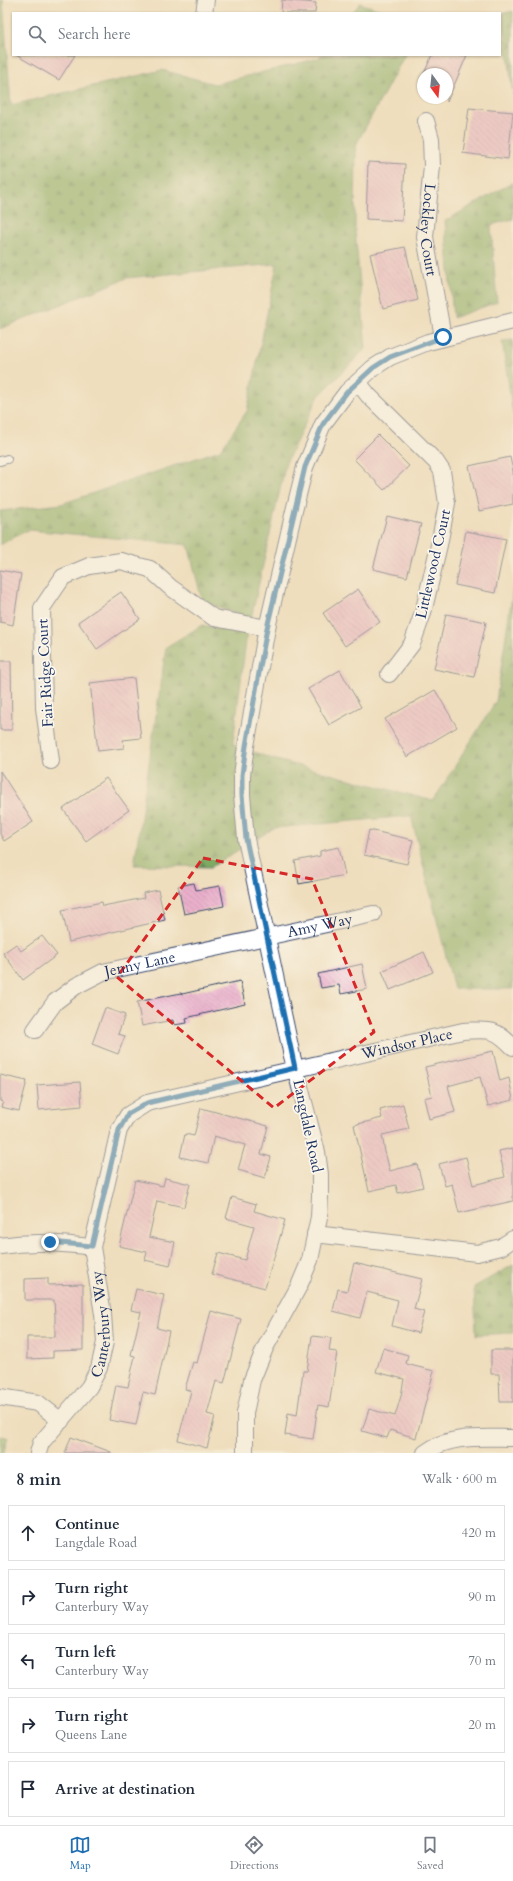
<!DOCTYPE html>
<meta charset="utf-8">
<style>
body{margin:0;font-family:Cardo,serif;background:#f2f2f3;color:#1f2937}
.compass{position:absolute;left:417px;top:68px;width:36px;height:36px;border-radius:50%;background:#fff;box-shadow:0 1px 3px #0004;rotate:165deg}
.stop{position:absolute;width:12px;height:12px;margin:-9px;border:3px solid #1f6fb2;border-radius:50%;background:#fff}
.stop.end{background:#1f6fb2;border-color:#fff;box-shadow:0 1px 4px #0008}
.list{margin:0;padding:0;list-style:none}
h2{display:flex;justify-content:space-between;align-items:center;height:52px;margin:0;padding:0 16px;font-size:17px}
h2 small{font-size:13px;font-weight:400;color:#747a83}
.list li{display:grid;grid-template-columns:26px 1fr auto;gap:12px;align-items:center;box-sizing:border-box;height:56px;margin:0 8px 8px;padding:0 8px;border:1px solid #e0e1e3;border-radius:0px}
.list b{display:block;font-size:15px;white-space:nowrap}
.list p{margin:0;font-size:13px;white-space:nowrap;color:#747a83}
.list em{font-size:13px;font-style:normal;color:#747a83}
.icon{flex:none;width:22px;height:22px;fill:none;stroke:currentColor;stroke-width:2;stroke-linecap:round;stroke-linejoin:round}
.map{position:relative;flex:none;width:513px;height:1453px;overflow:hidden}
.search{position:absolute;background:#fff;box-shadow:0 1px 3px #0004;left:12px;right:12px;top:12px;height:44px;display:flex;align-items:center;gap:10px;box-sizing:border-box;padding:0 14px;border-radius:0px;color:#747a83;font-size:15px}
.sheet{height:372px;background:#fff}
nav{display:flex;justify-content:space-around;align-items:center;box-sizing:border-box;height:56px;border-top:1px solid #e0e1e3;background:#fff;font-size:11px;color:#747a83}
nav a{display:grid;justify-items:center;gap:2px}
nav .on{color:#1f6fb2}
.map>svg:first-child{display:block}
</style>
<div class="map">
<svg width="513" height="1453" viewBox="0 0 513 1453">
<defs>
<pattern id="forest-firs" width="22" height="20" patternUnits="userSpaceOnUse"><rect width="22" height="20" fill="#7eaa62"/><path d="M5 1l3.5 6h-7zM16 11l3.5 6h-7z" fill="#668b54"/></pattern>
<pattern id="building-back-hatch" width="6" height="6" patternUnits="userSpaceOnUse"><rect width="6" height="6" fill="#ebb0cc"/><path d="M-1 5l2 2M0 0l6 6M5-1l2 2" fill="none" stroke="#be90a9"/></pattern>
</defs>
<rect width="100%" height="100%" fill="#fbf7ec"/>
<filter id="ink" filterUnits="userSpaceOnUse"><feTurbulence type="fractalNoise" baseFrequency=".025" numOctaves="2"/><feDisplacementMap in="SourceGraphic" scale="8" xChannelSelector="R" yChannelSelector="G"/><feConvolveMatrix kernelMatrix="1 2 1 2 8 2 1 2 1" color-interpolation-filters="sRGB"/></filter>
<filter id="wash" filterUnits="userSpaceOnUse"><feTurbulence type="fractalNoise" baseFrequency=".012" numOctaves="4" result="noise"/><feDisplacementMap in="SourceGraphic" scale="16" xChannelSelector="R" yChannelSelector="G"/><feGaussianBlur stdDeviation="0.9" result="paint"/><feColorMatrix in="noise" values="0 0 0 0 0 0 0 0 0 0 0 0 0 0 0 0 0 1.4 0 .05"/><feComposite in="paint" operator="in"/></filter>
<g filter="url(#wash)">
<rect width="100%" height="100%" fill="#efdebd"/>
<!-- forest -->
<g fill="url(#forest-firs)" stroke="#4c6c60">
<polygon points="0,0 3,0 11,105 162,70 215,84 319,58 321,55 405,55 356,145 355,229 366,348 318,397 286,463 251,619 202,601 188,545 28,530 0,545 0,511 61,504 220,450 247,411 277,264 127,278 0,329"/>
<polygon points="360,3 389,13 352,13"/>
<polygon points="513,11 513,96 503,13"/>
<polygon points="513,182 513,219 491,225 497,302 453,318 445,221"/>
<polygon points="513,340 513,414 502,341"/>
<polygon points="513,588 513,989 454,989 411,816 274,828 211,867 134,865 166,647 202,625 247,633 233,744 273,759 433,801 496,701"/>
<polygon points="513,1265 513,1333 476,1335 474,1287"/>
<polygon points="0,1436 8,1437 4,1453 0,1453"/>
</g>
<g id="blocks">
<!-- building -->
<g fill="url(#building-back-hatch)">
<polygon points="282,0 316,3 315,13 281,13"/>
<polygon points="16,55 75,55 59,80"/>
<polygon points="432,55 467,55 447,102 447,74 424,74"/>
<polygon points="469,108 513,112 508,159 463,153"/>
<polygon points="368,162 405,164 402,221 366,219"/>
<polygon points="405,247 418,300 383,309 370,254"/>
<polygon points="378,435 409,466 384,490 354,459"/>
<polygon points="510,457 513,472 513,504 479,511 469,466"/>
<polygon points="387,516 421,524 407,577 373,569"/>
<polygon points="466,531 506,539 495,593 455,585"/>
<polygon points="0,570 21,574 13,625 0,622"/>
<polygon points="358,589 380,622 345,646 323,613"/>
<polygon points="121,592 140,619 97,649 78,622"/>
<polygon points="446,614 486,622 474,677 434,669"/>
<polygon points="0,661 11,661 12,730 0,730"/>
<polygon points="340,670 361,707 329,725 308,689"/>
<polygon points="134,678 141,738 123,740 124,748 98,751 90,683"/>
<polygon points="435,690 457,727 407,757 385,719"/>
<polygon points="0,771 33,822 4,841 0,834"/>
<polygon points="106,778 129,810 86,841 63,809"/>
<polygon points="369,830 413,840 407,864 364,855"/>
<polygon points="339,847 345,875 299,884 295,861 320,856 320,851"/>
<polygon points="194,883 196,890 220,886 224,906 184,914 178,886"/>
<polygon points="158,890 165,920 69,942 62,910 102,902 103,906 144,898 143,893"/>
<polygon points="42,936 57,955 23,980 3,953 16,944 21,951"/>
<polygon points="424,952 433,972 390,990 382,971"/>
<polygon points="362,964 367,989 341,994 339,985 321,988 318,974"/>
<polygon points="240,981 245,1004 186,1018 187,1023 174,1025 173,1020 142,1026 137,1002 181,993 182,994"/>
<polygon points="105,1008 125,1015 118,1034 125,1036 118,1054 92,1044"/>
<polygon points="493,1051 500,1081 509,1078 513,1100 488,1106 480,1077 448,1086 455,1112 429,1119 424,1098 432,1096 425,1067"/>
<polygon points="0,1075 27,1081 19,1111 1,1107 3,1102 0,1101"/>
<polygon points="80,1082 82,1106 39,1110 37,1085"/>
<polygon points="403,1104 409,1129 382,1135 385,1152 390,1171 417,1164 423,1187 398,1193 396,1185 369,1191 354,1125 382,1118 380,1110"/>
<polygon points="201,1108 268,1126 261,1154 271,1157 265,1178 238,1170 245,1145 214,1136 208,1163 180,1157 185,1134 194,1136"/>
<polygon points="513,1148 513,1201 459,1213 452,1184 445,1186 439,1164 466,1157 473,1185 505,1177 499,1151"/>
<polygon points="165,1178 190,1184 184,1207 157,1201 149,1237 175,1242 170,1266 145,1260 147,1252 119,1246 135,1180 163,1186"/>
<polygon points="232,1197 256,1204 254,1211 285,1220 265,1288 212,1274 218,1253 245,1260 250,1241 254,1226 226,1218"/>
<polygon points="354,1263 422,1279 414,1309 424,1312 418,1333 392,1326 398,1300 367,1292 360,1318 333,1311 338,1289 347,1291"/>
<polygon points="48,1278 48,1285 83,1284 83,1350 53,1351 53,1358 27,1359 27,1337 55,1337 55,1317 54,1300 25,1300 25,1279"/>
<polygon points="136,1289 164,1295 157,1328 169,1331 155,1395 143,1392 136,1425 109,1420 116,1385 128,1387 135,1356 131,1355 141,1312 131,1310"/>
<polygon points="211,1311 241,1319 224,1383 216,1381 207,1414 215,1416 207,1448 178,1440 191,1391 185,1389 193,1362 197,1363"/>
<polygon points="312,1336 331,1338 329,1351 337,1352 329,1407 318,1405 313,1439 285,1435 288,1413 297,1415 303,1371 307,1371"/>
<polygon points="383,1348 408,1355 406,1364 434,1371 416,1438 390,1430 387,1438 362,1431 369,1409 395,1416 401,1396 404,1379 376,1372"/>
<polygon points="491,1350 513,1350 513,1402 500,1402 499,1374 491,1374"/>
<polygon points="71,1437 111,1452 111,1453 65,1453"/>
</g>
</g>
</g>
<g filter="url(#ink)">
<use href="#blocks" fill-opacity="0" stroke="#3b496c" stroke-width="1"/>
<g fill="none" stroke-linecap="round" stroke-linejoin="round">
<!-- service casing -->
<g stroke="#3b496c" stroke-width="10">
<polyline id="service" points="0,461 7,459"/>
</g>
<!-- minor casing -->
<g stroke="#3b496c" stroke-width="18">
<g id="minor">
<polyline points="204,13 206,0"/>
<path id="s1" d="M426 121 431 139 432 166 425 237 443 337"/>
<polyline points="358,382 368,395 436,462 442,471 447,503 439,545 423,613 412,644 389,674"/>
<polyline points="51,761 44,708 42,608 63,577 89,566 121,561 150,569 170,587 214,618 267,628"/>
<path id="s2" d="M35 1030 55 1002 76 986 103 972 373 914"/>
<polyline points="315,1234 477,1253 501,1247 513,1239"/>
<path d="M0 1246C32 1241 59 1243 92 1247"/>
<polyline points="0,1397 38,1403 61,1421"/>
<path id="s3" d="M38 1453 41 1443 89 1387 99 1368 105 1342 103 1314 92 1247 119 1130 128 1115 147 1103 463 1031C489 1030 494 1027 513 1047"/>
<polyline points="245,1453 245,1413 252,1380 265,1348 299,1286 310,1260 319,1217 320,1196 320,1174 317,1152 292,1056 246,839 242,795 242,775 246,746 267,628 294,511 305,467 323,424 347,392 373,368 390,357 428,342 513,321"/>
<path d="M425 1453C449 1434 484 1438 513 1438"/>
</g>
</g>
<!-- service -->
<use href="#service" stroke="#fff" stroke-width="8"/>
<!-- minor -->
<use href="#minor" stroke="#fff" stroke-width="16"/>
</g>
</g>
<g fill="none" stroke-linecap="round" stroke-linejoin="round" filter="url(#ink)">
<!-- route -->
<polyline stroke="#1f6fb2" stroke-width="5" points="50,1242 92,1246 119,1130 128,1114 147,1103 295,1068 246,839 242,795 242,775 246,746 267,628 305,467 323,424 347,392 373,368 390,357 443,337"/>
</g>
<!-- marked area -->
<path d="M0 0H513V1453H0ZM203 858 312 879 374 1032 274 1108 117 977Z" fill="#efdebd" fill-opacity=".55" fill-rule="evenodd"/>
<path fill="none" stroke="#d62828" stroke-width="3" stroke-dasharray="8 5" stroke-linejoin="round" d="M203 858 312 879 374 1032 274 1108 117 977Z"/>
<g text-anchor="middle" stroke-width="3.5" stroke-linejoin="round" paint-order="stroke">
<!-- street labels -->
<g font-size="15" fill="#1b2f5e" stroke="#fbf7ec">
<text dy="5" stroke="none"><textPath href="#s1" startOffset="110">Lockley Court</textPath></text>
<text transform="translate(433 564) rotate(-77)" y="5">Littlewood Court</text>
<text transform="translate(45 673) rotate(-93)" y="5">Fair Ridge Court</text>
<text dy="5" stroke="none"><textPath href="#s2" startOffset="313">Amy Way</textPath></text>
<text dy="5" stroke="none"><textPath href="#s2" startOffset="129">Jenny Lane</textPath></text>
<text dy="5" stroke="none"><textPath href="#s3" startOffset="655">Windsor Place</textPath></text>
<text transform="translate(308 1126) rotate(78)" y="5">Langdale Road</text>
<text dy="5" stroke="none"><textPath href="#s3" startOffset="150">Canterbury Way</textPath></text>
</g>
</g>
</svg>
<svg class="compass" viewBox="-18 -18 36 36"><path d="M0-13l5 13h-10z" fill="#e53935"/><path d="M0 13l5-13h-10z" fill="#747a83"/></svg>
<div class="stop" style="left:443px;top:337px"></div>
<div class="stop end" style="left:50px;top:1242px"></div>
<div class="search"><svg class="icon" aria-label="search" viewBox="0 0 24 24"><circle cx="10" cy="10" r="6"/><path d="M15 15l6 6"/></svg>Search here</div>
</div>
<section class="sheet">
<h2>8 min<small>Walk · 600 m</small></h2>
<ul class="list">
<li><svg class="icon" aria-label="ahead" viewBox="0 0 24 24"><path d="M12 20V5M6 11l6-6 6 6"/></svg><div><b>Continue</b><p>Langdale Road</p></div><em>420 m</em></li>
<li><svg class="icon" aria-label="right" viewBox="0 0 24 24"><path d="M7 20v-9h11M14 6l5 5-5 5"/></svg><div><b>Turn right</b><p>Canterbury Way</p></div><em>90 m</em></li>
<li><svg class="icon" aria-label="left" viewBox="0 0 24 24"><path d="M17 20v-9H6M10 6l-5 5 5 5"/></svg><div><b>Turn left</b><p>Canterbury Way</p></div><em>70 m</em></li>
<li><svg class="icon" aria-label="right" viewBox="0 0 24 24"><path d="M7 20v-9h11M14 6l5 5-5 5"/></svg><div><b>Turn right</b><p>Queens Lane</p></div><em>20 m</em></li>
<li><svg class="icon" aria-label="arrive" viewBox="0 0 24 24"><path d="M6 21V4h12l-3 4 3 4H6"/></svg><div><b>Arrive at destination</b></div></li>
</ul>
</section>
<nav>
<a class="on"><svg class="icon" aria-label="map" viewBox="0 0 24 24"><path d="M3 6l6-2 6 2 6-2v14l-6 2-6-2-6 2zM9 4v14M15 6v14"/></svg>Map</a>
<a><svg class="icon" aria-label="directions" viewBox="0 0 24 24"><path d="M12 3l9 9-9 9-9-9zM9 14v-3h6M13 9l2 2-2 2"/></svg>Directions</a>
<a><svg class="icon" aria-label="saved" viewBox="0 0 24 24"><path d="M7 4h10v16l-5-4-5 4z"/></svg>Saved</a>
</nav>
